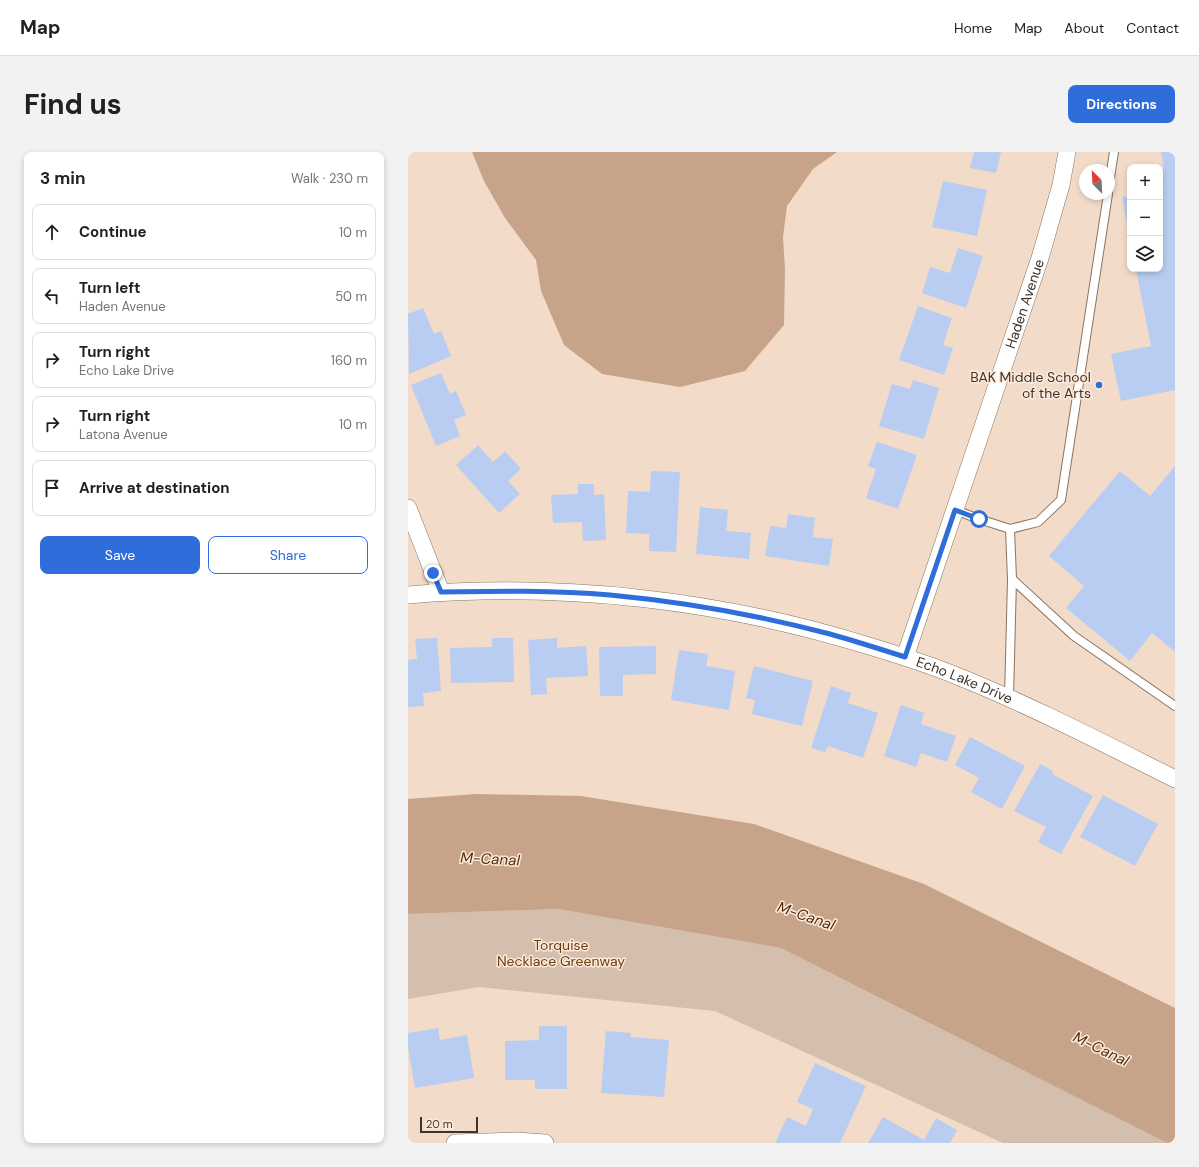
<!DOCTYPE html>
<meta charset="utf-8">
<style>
body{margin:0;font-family:"DM Sans",sans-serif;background:#f2f2f2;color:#202124}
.controls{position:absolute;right:12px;top:12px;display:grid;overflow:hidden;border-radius:8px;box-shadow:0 2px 6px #0003}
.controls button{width:36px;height:36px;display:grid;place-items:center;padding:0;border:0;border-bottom:1px solid #e0e0e0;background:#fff;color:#202124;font:20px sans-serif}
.compass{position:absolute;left:671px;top:12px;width:36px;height:36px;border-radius:50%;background:#fff;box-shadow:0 2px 6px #0003;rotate:336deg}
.scale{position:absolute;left:12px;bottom:10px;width:58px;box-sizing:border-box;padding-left:4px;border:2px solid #3c332c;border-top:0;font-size:11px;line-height:14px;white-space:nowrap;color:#3c332c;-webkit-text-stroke:3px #fdeadb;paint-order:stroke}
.stop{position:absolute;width:12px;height:12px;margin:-9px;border:3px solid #2f6dda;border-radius:50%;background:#fff}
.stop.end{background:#2f6dda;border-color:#fff;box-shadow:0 1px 4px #0008}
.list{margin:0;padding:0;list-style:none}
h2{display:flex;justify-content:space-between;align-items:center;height:52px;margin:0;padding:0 16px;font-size:17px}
h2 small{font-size:13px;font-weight:400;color:#757577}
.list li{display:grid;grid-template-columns:26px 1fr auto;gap:12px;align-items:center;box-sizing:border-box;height:56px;margin:0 8px 8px;padding:0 8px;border:1px solid #e0e0e0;border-radius:8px}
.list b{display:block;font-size:15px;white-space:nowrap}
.list p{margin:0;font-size:13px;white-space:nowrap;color:#757577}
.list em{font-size:13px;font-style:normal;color:#757577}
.actions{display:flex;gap:8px;padding:12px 16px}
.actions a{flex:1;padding:9px 0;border:1px solid #2f6dda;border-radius:8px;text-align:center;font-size:14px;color:#2f6dda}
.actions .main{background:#2f6dda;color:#fff}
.icon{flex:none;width:22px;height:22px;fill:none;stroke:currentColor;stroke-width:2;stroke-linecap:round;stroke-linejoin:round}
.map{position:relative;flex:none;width:767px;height:991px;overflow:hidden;border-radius:8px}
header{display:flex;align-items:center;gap:24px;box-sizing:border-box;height:56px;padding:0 20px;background:#fff;border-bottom:1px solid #e0e0e0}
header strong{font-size:19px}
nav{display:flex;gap:22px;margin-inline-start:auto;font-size:14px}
.intro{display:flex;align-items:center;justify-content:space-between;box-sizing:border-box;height:96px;padding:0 24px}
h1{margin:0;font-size:28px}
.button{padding:10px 18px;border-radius:8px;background:#2f6dda;color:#fff;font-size:14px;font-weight:700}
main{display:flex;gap:24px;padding:0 24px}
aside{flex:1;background:#fff;border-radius:8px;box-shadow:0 2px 6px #0003}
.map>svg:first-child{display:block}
</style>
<header>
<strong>Map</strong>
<nav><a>Home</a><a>Map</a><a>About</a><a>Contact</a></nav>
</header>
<div class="intro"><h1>Find us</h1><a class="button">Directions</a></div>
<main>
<aside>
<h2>3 min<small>Walk · 230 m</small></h2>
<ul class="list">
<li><svg class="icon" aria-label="ahead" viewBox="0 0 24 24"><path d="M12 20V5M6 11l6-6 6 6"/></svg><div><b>Continue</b></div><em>10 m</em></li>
<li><svg class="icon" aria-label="left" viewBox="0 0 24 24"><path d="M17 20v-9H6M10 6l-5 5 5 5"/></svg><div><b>Turn left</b><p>Haden Avenue</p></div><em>50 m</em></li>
<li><svg class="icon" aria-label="right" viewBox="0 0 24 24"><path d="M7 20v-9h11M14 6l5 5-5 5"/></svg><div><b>Turn right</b><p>Echo Lake Drive</p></div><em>160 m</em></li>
<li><svg class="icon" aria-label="right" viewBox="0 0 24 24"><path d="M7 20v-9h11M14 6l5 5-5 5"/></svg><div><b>Turn right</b><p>Latona Avenue</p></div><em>10 m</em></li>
<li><svg class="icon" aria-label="arrive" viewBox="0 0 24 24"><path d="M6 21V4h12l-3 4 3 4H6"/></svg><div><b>Arrive at destination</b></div></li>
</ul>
<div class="actions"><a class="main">Save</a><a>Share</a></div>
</aside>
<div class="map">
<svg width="767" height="991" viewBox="0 0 767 991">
<rect width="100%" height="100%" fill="#f3dbc9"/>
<!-- green -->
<polygon fill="#d4bead" points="150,757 373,796 759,991 595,991 307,859 71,835 0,847 0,762"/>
<!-- water -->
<g fill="#c7a489">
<polygon points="64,0 429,0 405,17 379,54 375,85 377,117 376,173 337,219 272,235 194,222 156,193 133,139 128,108 97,66 76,29"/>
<polygon points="68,642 173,644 346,672 516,732 767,856 767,991 759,991 373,796 150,757 0,762 0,647"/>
</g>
<!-- building -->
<g fill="#b8cdf1">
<polygon points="566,0 593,0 588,21 562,16"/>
<polygon points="753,0 767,0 767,238 713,249 703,202 743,194 728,117 752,117 752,17 756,16"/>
<polygon points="535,29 579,38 569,84 524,75"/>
<polygon points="722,44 722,83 721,83 714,45"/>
<polygon points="550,96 575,104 558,156 514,141 522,115 542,121"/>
<polygon points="510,154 544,166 535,193 545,196 536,223 491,208"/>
<polygon points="15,156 26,182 33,179 43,204 1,222 0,162"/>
<polygon points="33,221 42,242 48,239 58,263 46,268 52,284 28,294 3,233"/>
<polygon points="505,228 531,236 516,287 471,274 484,232 502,237"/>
<polygon points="469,290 509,303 490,357 458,346 468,317 460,314"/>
<polygon points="70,293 85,310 97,299 113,317 100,329 112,342 91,361 48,313"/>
<polygon points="767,314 767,500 744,481 722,509 658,456 676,434 641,404 712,319 742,344"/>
<polygon points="243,319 272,320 268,400 241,399 241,382 218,381 220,339 242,340"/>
<polygon points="170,332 186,332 186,343 196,342 198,388 175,389 174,370 145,371 143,343 170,342"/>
<polygon points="292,355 320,358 318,379 343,381 341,407 288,402"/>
<polygon points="380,362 407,366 405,385 425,387 421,414 357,404 362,374 378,376"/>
<polygon points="29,486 33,539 15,541 16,554 0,555 0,508 9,507 7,487"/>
<polygon points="84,486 105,486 106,530 43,531 42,496 84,495"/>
<polygon points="149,486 149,496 178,494 180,524 138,526 139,542 123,543 120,488"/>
<polygon points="248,494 248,522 215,523 215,544 192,544 191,495"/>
<polygon points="271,498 300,502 298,514 327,519 321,558 263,548"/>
<polygon points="346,514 405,529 394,574 344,562 347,548 338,546"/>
<polygon points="423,534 443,541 440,551 470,561 455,606 420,594 417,600 403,596"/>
<polygon points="493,553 516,561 513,572 548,584 539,610 513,601 508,615 476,604"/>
<polygon points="562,585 617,614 594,657 563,640 571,626 547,613"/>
<polygon points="632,612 645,619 644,622 685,644 653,702 630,690 638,675 606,659"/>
<polygon points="695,643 750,672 727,714 672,685"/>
<polygon points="131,874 159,874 159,937 127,937 127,928 97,928 97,889 131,888"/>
<polygon points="30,876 32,888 59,883 66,926 7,936 0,895 0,881"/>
<polygon points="198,879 223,881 222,885 261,888 256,945 193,941"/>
<polygon points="407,911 458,934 432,991 367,991 379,965 398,974 405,957 389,950"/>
<polygon points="475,965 516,988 528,966 549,978 542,991 460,991"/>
</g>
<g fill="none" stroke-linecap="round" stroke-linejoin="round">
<!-- lane casing -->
<g stroke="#897463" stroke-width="10">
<g id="lane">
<polyline points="701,32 706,0"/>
<polyline points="547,358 571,367 602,377 604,427 666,484 767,554"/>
<polyline points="602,377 630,370 653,348 700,42"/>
<polyline points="601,546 604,427"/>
</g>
</g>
<!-- street casing -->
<g stroke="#897463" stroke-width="18">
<g id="street">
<polyline points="0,356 33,440"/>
<path id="s1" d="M0 443C155 430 313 448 461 494 491 503 520 512 549 524 624 554 695 591 767 627"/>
<path id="s2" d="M497 505 632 106 653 33 659 0"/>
<polyline points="47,991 108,989 137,991"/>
</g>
</g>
<!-- lane -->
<use href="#lane" stroke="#fff" stroke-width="8"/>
<!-- street -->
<use href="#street" stroke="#fff" stroke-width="17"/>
</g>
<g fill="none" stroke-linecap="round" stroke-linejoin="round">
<!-- route -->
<path stroke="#2f6dda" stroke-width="5" d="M25 421 33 440C89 439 146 438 202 443 276 450 350 463 422 482 447 489 472 497 497 505L547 358 571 367"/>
</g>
<!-- markers -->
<circle fill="#2f6dda" stroke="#fdeadb" stroke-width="1.5" cx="691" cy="233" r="4"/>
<g text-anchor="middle" stroke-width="3" stroke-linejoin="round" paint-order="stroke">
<!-- street labels -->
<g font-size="14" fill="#3c332c" stroke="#fdeadb">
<text dy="5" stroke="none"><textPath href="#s2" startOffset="373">Haden Avenue</textPath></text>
<text dy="5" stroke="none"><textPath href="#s1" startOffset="568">Echo Lake Drive</textPath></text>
</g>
<!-- poi labels -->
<g font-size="14" fill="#3c332c" stroke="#fdeadb" text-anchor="end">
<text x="683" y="230">BAK Middle School<tspan x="683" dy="16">of the Arts</tspan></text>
</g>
<!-- park labels -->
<g font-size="14" fill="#6a3c0f" stroke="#fdeadb">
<text x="153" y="798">Torquise<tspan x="153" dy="16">Necklace Greenway</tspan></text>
</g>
<!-- water labels -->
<g font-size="15" font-style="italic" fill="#502d0c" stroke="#fdeadb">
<text transform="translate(82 707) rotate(3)" y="5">M-Canal</text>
<text transform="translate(398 764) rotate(19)" y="5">M-Canal</text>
<text transform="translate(693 897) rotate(26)" y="5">M-Canal</text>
</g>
</g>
</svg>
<div class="controls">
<button>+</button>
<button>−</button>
<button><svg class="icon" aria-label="layers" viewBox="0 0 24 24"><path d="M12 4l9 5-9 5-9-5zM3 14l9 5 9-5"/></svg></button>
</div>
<svg class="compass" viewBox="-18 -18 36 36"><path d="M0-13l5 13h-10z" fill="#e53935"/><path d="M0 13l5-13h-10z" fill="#757577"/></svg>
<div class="scale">20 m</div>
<div class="stop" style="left:571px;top:367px"></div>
<div class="stop end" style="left:25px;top:421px"></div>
</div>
</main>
